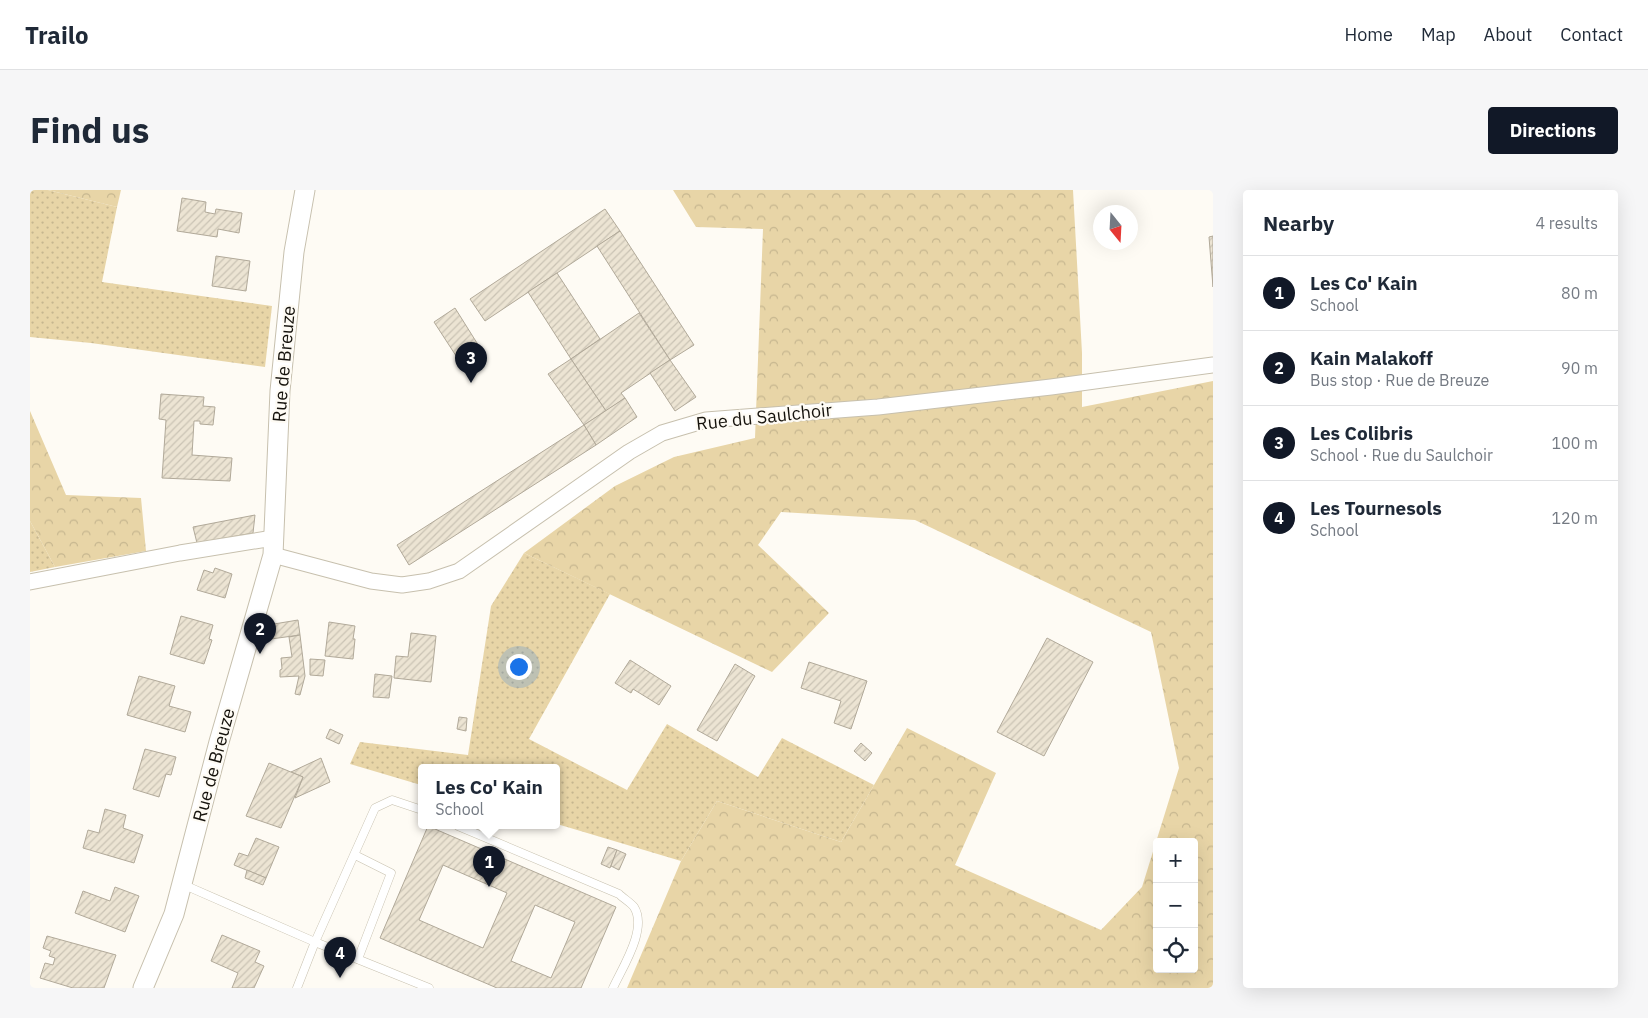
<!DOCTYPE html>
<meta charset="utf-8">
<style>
body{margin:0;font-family:"IBM Plex Sans",sans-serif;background:#f6f6f7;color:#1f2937}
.controls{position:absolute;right:15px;bottom:15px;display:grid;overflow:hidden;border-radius:5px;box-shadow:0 5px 20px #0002}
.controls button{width:45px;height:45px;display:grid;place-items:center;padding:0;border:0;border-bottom:1px solid #e0e1e3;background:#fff;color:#1f2937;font:25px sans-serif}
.compass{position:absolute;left:1063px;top:15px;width:45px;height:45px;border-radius:50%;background:#fff;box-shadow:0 5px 20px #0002;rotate:162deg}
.you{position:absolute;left:488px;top:476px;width:18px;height:18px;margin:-12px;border:4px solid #fff;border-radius:50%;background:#1a73e8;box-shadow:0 0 0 8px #1a73e833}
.badge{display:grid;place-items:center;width:32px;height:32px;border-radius:50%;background:#111827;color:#fff;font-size:16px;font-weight:700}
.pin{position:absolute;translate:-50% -41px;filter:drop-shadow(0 1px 2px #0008)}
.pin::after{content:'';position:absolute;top:26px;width:18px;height:15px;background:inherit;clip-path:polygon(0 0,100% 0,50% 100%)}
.popup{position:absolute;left:388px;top:574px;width:142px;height:65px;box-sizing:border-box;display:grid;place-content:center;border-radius:5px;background:#fff;filter:drop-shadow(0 1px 4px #0005);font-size:16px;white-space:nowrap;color:#747a83}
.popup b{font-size:19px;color:#1f2937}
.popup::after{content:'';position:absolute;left:50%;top:100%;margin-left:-10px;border:10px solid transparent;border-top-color:#fff}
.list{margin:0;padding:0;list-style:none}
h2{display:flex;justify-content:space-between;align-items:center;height:65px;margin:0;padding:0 20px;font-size:21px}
h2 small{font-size:16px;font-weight:400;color:#747a83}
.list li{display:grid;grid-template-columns:32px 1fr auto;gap:15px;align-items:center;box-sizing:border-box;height:75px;padding:0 20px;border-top:1px solid #e0e1e3}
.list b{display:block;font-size:19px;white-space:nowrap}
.list p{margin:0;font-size:16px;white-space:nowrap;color:#747a83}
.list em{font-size:16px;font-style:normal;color:#747a83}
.icon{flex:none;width:28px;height:28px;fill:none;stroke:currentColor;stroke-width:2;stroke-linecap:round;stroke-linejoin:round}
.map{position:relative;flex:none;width:1183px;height:798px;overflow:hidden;border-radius:5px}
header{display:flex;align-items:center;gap:30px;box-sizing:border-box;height:70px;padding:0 25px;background:#fff;border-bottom:1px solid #e0e1e3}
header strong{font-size:24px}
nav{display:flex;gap:28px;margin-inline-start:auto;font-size:18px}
.intro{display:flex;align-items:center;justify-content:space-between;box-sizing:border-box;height:120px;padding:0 30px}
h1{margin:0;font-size:35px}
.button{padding:12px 22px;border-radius:5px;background:#111827;color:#fff;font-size:18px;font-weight:700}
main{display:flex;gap:30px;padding:0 30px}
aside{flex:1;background:#fff;border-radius:5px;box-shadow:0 5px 20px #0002}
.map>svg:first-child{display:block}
</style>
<header>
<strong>Trailo</strong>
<nav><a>Home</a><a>Map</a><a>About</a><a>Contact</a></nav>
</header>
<div class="intro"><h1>Find us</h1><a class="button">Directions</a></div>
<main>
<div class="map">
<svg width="1183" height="798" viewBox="0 0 1183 798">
<defs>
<pattern id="grass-dots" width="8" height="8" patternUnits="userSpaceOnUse" patternTransform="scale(1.25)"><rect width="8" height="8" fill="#e8d5a7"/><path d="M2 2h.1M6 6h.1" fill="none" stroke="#c6b68f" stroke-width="1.8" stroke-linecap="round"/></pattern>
<pattern id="forest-crowns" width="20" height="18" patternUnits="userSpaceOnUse" patternTransform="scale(1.25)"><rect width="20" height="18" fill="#e8d5a7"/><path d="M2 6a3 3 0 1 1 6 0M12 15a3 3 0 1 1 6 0" fill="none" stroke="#c6b68f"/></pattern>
<pattern id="building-hatch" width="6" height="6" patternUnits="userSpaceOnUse" patternTransform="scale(1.25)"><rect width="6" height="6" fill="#ece4d3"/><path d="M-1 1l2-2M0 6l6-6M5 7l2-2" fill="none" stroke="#cac3b4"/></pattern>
</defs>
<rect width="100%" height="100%" fill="#fefbf4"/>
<!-- grass -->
<g fill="url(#grass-dots)">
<polygon points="0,0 18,0 87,17 72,92 242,116 235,177 61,153 0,147"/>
<polygon points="0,331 25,377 0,382"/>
<polygon points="494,363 580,404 499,549 597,600 637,534 728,587 752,548 844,595 811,652 687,611 651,671 527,634 526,578 392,578 391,595 320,574 330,552 438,565 461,416"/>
</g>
<!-- forest -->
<g fill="url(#forest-crowns)" fill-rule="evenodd">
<polygon points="18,0 91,0 87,17"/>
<path d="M643 0H1043L1052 163V217L1183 191V798H597L651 671 687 611 811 652 877 538 966 583 925 675 1071 740 1112 697 1149 578 1121 442 885 330 751 322 728 355 799 423 742 482 494 363 585 296 644 267 725 248 733 39 666 37ZM1127 652H1164V779H1127Z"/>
<polygon points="0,221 36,305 111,308 116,361 25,377 0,331"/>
</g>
<!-- building -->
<g fill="url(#building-hatch)" stroke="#b1a999" fill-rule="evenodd">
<polygon points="152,8 176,12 175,22 185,24 186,19 212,23 209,43 188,39 187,47 147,41"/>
<polygon points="575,19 590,41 455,131 440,109"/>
<polygon points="590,41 664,155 640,170 567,56"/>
<polygon points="1183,46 1183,97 1179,47"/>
<polygon points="186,66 220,71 216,101 182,96"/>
<polygon points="527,83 570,149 541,169 498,102"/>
<polygon points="425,118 452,161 432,175 404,132"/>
<polygon points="609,123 640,170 591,203 595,208 576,221 541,169"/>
<polygon points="541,169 576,221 554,235 518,184"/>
<polygon points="640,170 666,207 645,221 620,183"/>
<polygon points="131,204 174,207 173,216 185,217 183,235 170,234 170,231 164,231 162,265 202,268 200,291 132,288 136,230 129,229"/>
<polygon points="595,208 607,227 566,255 554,235"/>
<polygon points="554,235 566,255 379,375 367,355"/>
<polygon points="225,325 223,343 167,353 163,337"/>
<polygon points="185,378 202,384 195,408 167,400 174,380 183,383"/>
<polygon points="151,426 183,435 179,449 182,450 174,474 140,464"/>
<polygon points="268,430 270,445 241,449 244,434"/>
<polygon points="299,432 325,436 323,449 325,449 323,469 295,466"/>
<polygon points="381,443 406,446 401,492 364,488 366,466 378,467"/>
<polygon points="270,445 275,486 270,505 265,504 269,486 250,487 250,480 252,479 251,468 262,467 259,447"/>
<polygon points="1017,448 1063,472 1014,566 967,542"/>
<polygon points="280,469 295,470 293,486 280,485"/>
<polygon points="600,470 641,496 629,515 603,499 601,503 585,493"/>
<polygon points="779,472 837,491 821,539 804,533 811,511 771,498"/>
<polygon points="705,474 725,486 687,551 667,540"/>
<polygon points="345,484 362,486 359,508 343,507"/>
<polygon points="109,486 145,496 139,516 161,522 155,542 97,525"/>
<polygon points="429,527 437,528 436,541 427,539"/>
<polygon points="300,539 313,545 309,554 296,548"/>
<polygon points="831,553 842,563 835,571 824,561"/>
<polygon points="115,559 146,567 141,585 136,584 129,607 103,599"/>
<polygon points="291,568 300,592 265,608 273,587 261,582"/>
<polygon points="239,573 273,587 251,638 216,626"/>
<polygon points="75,619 96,625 93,638 113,645 104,673 53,658 58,640 69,643"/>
<path d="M398 636 586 717 551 798H467L350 748ZM413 675 477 703 453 758 389 730ZM505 715 545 732 521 788 481 771Z"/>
<polygon points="226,648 249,657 236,688 204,675 209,663 218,666"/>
<polygon points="578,657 587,660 580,678 571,674"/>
<polygon points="587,660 596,664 589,680 581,676"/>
<polygon points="217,680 236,688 233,695 215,688"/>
<polygon points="85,697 109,706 95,742 45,723 53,701 80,711"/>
<polygon points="192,745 230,761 225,772 234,776 224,798 202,798 208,783 181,771"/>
<polygon points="17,746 86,765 74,798 43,798 10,788 15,773 23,775 25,768 19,766 21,761 13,758"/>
</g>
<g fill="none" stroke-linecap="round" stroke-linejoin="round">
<!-- service casing -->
<g stroke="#c7c0ae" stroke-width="9">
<g id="service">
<path d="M428 636 589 704C593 708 601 713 604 717 618 739 592 778 583 798"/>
<polyline points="325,665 361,683 328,769"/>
<polyline points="152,694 285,752 399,798"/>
<polyline points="267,798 285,752 345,618 362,610 392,620"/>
</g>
</g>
<!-- minor casing -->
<g stroke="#c7c0ae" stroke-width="17">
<g id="minor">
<polyline points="243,365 341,391 372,395 399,391 429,381 599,262 632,243 676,230 848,217 1021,197 1183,175"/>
<polyline points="0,392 150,363 243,348"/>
</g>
</g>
<!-- tertiary casing -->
<g stroke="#c7c0ae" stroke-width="21">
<polyline id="tertiary" points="113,798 144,724 189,552 243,365 250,201 264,62 275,0"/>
</g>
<!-- service -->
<use href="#service" stroke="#fff" stroke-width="8"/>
<!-- minor -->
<use href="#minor" stroke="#fff" stroke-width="15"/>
<!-- tertiary -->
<use href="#tertiary" stroke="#fff" stroke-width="19"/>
</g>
<g text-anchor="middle" stroke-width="4.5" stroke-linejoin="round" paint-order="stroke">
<!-- street labels -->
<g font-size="18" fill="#15120c" stroke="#fefbf4">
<text transform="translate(254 174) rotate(-85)" y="6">Rue de Breuze</text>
<text transform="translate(734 227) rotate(-6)" y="6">Rue du Saulchoir</text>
<text transform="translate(184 575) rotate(-75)" y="6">Rue de Breuze</text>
</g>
</g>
</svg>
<div class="controls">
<button>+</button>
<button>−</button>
<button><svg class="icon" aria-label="locate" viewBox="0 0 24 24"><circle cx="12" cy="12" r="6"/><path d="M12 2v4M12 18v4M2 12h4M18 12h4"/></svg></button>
</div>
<svg class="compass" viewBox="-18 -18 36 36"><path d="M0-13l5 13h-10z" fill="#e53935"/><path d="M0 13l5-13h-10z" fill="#747a83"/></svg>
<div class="you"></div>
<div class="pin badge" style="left:459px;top:697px">1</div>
<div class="popup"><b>Les Co' Kain</b>School</div>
<div class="pin badge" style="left:230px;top:464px">2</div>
<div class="pin badge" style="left:441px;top:193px">3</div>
<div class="pin badge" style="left:310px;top:788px">4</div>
</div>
<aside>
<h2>Nearby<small>4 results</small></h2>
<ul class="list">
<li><span class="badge">1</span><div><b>Les Co' Kain</b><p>School</p></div><em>80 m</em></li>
<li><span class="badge">2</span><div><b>Kain Malakoff</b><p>Bus stop · Rue de Breuze</p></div><em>90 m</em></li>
<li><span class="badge">3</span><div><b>Les Colibris</b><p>School · Rue du Saulchoir</p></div><em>100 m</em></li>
<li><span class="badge">4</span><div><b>Les Tournesols</b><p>School</p></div><em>120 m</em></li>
</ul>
</aside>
</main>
